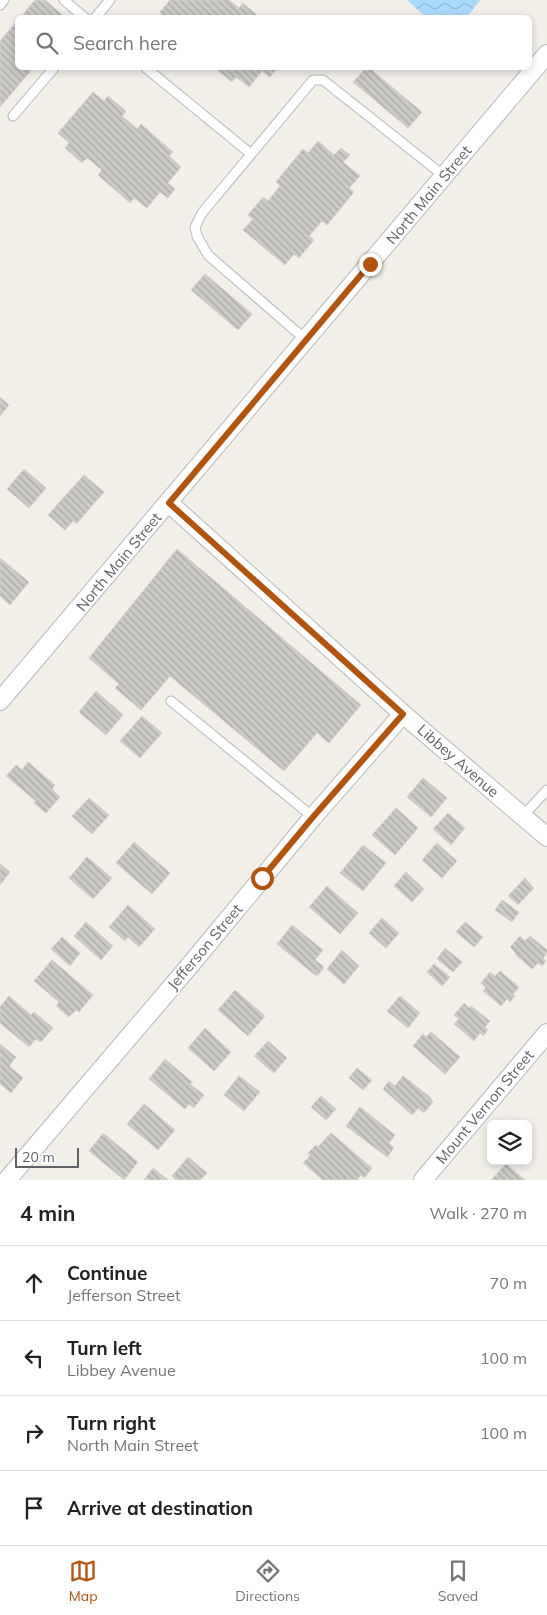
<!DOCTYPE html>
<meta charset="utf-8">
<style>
body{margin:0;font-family:Mulish,sans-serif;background:#f2f2f2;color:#202124}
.controls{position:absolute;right:15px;bottom:15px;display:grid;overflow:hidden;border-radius:8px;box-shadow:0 2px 8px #0003}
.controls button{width:45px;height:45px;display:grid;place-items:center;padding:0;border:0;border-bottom:1px solid #e0e0e0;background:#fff;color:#202124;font:25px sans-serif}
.scale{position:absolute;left:15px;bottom:12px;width:64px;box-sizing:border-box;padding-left:5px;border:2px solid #5f6368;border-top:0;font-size:14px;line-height:18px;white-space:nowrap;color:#5f6368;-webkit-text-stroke:4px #fff;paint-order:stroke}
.stop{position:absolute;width:15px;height:15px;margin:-11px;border:4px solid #b45309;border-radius:50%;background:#fff}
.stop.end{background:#b45309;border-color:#fff;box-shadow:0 1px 5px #0008}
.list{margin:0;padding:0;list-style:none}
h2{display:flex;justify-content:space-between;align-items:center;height:65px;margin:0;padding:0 20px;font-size:21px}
h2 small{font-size:16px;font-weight:400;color:#757577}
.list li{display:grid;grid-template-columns:32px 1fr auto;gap:15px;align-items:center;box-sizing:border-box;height:75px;padding:0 20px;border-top:1px solid #e0e0e0}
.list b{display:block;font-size:19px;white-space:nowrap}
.list p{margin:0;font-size:16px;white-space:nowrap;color:#757577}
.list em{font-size:16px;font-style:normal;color:#757577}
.icon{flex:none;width:28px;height:28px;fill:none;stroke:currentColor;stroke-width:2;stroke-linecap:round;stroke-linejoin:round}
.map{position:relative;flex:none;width:547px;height:1180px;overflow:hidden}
.search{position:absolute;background:#fff;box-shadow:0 2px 8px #0003;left:15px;right:15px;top:15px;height:55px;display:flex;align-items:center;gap:12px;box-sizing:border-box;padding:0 18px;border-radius:8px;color:#757577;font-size:19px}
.sheet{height:365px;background:#fff}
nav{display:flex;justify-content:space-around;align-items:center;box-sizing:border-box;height:70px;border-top:1px solid #e0e0e0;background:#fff;font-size:14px;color:#757577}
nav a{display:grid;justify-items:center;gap:2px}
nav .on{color:#b45309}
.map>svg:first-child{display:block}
</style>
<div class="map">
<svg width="547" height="1180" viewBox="0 0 547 1180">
<defs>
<pattern id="water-waves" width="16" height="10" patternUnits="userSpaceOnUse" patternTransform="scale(1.25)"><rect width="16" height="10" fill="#aadaff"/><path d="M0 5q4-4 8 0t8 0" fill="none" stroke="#8eb4d2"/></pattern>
<pattern id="building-back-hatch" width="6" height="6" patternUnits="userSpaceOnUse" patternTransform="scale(1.25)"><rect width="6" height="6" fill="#cccac5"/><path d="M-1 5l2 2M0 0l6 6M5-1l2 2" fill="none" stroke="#a9a8a4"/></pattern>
</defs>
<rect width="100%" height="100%" fill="#f1efe8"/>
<!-- water -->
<polygon fill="url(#water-waves)" points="407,0 480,0 467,17 427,18"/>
<!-- building -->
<g fill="url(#building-back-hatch)" stroke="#d6d1c6">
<polygon points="35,0 45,0 66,18 20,18"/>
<polygon points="170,0 229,0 239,8 243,3 260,18 166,18 160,12"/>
<polygon points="18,20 18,68 33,68 0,107 0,41"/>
<polygon points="215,68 277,68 270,77 262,71 249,87 236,77 232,82"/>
<polygon points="366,68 369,68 422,112 408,128 353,82"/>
<polygon points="93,92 104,101 108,96 126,111 122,116 137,129 141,124 173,152 169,156 181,167 168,183 175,189 168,198 160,192 147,208 134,198 130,203 98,175 102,170 87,158 82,163 65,148 69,143 58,133"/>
<polygon points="318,141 334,155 341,148 350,155 343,162 360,176 349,188 354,192 327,225 322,221 309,236 314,240 299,258 294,254 285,265 243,230 253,219 248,215 263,197 268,201 280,186 276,182 303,149 308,153"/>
<polygon points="205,274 252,314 238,330 191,290"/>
<polygon points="0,397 9,405 0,416"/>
<polygon points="24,469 46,488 29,508 7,489"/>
<polygon points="84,475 104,492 76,524 73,521 65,530 48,515"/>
<polygon points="177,549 361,705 329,743 317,733 284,771 170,676 141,710 115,688 119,684 89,658"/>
<polygon points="0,558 29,582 10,605 0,596"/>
<polygon points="96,691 123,715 106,735 79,712"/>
<polygon points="142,716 162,733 140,758 120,741"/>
<polygon points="28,762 55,785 52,789 60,797 46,813 34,803 36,801 6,776 16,765 22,770"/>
<polygon points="423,778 447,798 431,817 407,797"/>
<polygon points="89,798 109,815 92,834 72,816"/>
<polygon points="396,808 418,828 395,855 372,835"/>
<polygon points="448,813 465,828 451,845 433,829"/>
<polygon points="134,842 170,873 152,894 116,863"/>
<polygon points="437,843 457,861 442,878 422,860"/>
<polygon points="363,845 386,863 363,891 340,873"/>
<polygon points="87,857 112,878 93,899 69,878"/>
<polygon points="0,864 10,872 0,885"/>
<polygon points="406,872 424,889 412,902 394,886"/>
<polygon points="525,878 534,888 518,905 508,896"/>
<polygon points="327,886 358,913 340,934 309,907"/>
<polygon points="502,900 519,912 512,922 495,910"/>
<polygon points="128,905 155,929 139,947 128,937 125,941 109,927"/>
<polygon points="382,918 399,933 386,948 369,933"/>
<polygon points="86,922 113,946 101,960 74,936"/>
<polygon points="465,922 483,937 474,947 456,932"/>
<polygon points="292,925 323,950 315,960 323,966 323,969 318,975 315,975 277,944"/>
<polygon points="520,936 525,941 530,936 547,950 547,953 543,958 546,961 542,966 538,963 532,969 515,954 516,953 510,947"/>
<polygon points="62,937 80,953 70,966 51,949"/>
<polygon points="445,948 462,962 453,972 437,959"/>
<polygon points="342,950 359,966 344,984 327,969"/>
<polygon points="52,960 93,995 79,1012 76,1010 69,1017 56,1006 59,1002 34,981"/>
<polygon points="434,964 450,977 442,986 427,972"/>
<polygon points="500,971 519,987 513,994 515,996 510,1002 507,999 501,1006 483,991 486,988 481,983 490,972 495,976"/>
<polygon points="235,990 265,1016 248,1036 218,1010"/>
<polygon points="9,996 31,1015 34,1012 53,1028 41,1042 36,1039 29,1047 0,1023 0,1007"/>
<polygon points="400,996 420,1013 408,1028 387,1011"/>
<polygon points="464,1003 469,1008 471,1006 490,1021 485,1027 488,1030 483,1036 480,1033 474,1041 454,1024 459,1019 454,1015"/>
<polygon points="205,1028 231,1052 214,1071 188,1048"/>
<polygon points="431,1032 460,1057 445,1074 413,1046 423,1034 426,1037"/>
<polygon points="268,1041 287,1058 274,1073 254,1056"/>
<polygon points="0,1044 16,1057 9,1066 23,1078 11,1093 0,1084"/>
<polygon points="165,1059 192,1082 190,1084 204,1095 194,1108 189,1104 185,1109 149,1079"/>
<polygon points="357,1068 372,1080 363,1090 349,1078"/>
<polygon points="239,1076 260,1092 244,1111 224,1095"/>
<polygon points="403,1076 430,1097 433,1102 424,1113 418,1108 412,1115 383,1089 389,1081 395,1086"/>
<polygon points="321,1096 336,1109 326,1120 311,1107"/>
<polygon points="144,1104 175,1130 158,1150 127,1124"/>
<polygon points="360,1107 395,1135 389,1143 394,1148 387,1157 346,1126"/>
<polygon points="103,1133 138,1162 124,1180 89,1151"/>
<polygon points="331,1133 372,1168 364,1178 361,1175 357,1180 323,1180 303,1163 310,1156 308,1153 316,1145 318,1147"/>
<polygon points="188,1157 207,1173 200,1180 176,1180 172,1176"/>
<polygon points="506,1164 525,1180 491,1180"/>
<polygon points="153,1168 168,1180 144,1180"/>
</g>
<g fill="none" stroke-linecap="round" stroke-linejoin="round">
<!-- service casing -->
<g stroke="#b5b8bc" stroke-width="11">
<g id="service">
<polyline points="64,0 85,18"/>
<polyline points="0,5 4,0"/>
<polyline points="95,18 110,0"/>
<polyline points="146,68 251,154"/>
<polyline points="13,116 54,68"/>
<polyline points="306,340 208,255 197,236 195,227 202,213 313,80 323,80 444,176"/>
<polyline points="171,701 313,817"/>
<polyline points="522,817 547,790"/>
</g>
</g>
<!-- minor casing -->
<g stroke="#b5b8bc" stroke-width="20">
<g id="minor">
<polyline points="169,503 403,714 547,837"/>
<polyline points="0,701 547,54"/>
<polyline points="7,1180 186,970 313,817 403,714"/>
<polyline points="423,1180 547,1033"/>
</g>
</g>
<!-- service -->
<use href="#service" stroke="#fff" stroke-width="9"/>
<!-- minor -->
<use href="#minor" stroke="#fff" stroke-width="18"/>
</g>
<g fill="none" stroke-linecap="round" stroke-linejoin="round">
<!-- route -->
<polyline stroke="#b45309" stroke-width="6" points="262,878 313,817 403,714 169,503 370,264"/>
</g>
<g text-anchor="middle" stroke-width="4" stroke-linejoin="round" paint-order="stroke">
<!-- street labels -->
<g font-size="15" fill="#5f6368" stroke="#fff">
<text transform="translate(429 195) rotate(-50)" y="5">North Main Street</text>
<text transform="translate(119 562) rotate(-50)" y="5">North Main Street</text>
<text transform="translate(458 761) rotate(41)" y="5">Libbey Avenue</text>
<text transform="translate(205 947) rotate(-50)" y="5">Jefferson Street</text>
<text transform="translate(485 1107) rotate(-50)" y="5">Mount Vernon Street</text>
</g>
</g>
</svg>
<div class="controls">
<button><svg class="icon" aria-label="layers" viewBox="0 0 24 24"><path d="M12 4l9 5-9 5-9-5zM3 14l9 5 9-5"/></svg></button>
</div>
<div class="scale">20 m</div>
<div class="stop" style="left:262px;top:878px"></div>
<div class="stop end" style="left:370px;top:264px"></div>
<div class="search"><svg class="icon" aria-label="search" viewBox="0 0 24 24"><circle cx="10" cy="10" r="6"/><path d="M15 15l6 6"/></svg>Search here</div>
</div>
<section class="sheet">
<h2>4 min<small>Walk · 270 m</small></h2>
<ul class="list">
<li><svg class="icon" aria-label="ahead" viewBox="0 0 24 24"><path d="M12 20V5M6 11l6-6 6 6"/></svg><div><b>Continue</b><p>Jefferson Street</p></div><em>70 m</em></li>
<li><svg class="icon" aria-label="left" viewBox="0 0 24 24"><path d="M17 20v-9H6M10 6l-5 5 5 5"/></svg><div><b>Turn left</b><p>Libbey Avenue</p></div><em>100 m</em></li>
<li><svg class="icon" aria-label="right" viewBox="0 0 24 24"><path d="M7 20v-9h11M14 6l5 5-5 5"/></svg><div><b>Turn right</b><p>North Main Street</p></div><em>100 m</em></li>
<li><svg class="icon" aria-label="arrive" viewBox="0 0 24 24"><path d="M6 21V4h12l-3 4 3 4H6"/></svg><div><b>Arrive at destination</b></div></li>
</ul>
</section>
<nav>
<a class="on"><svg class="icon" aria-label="map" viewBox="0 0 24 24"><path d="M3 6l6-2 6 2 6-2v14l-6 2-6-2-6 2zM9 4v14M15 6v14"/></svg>Map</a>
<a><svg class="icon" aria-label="directions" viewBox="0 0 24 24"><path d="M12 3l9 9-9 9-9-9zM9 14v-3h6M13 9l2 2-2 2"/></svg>Directions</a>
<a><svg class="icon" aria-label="saved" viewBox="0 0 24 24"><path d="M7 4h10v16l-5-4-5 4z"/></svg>Saved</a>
</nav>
